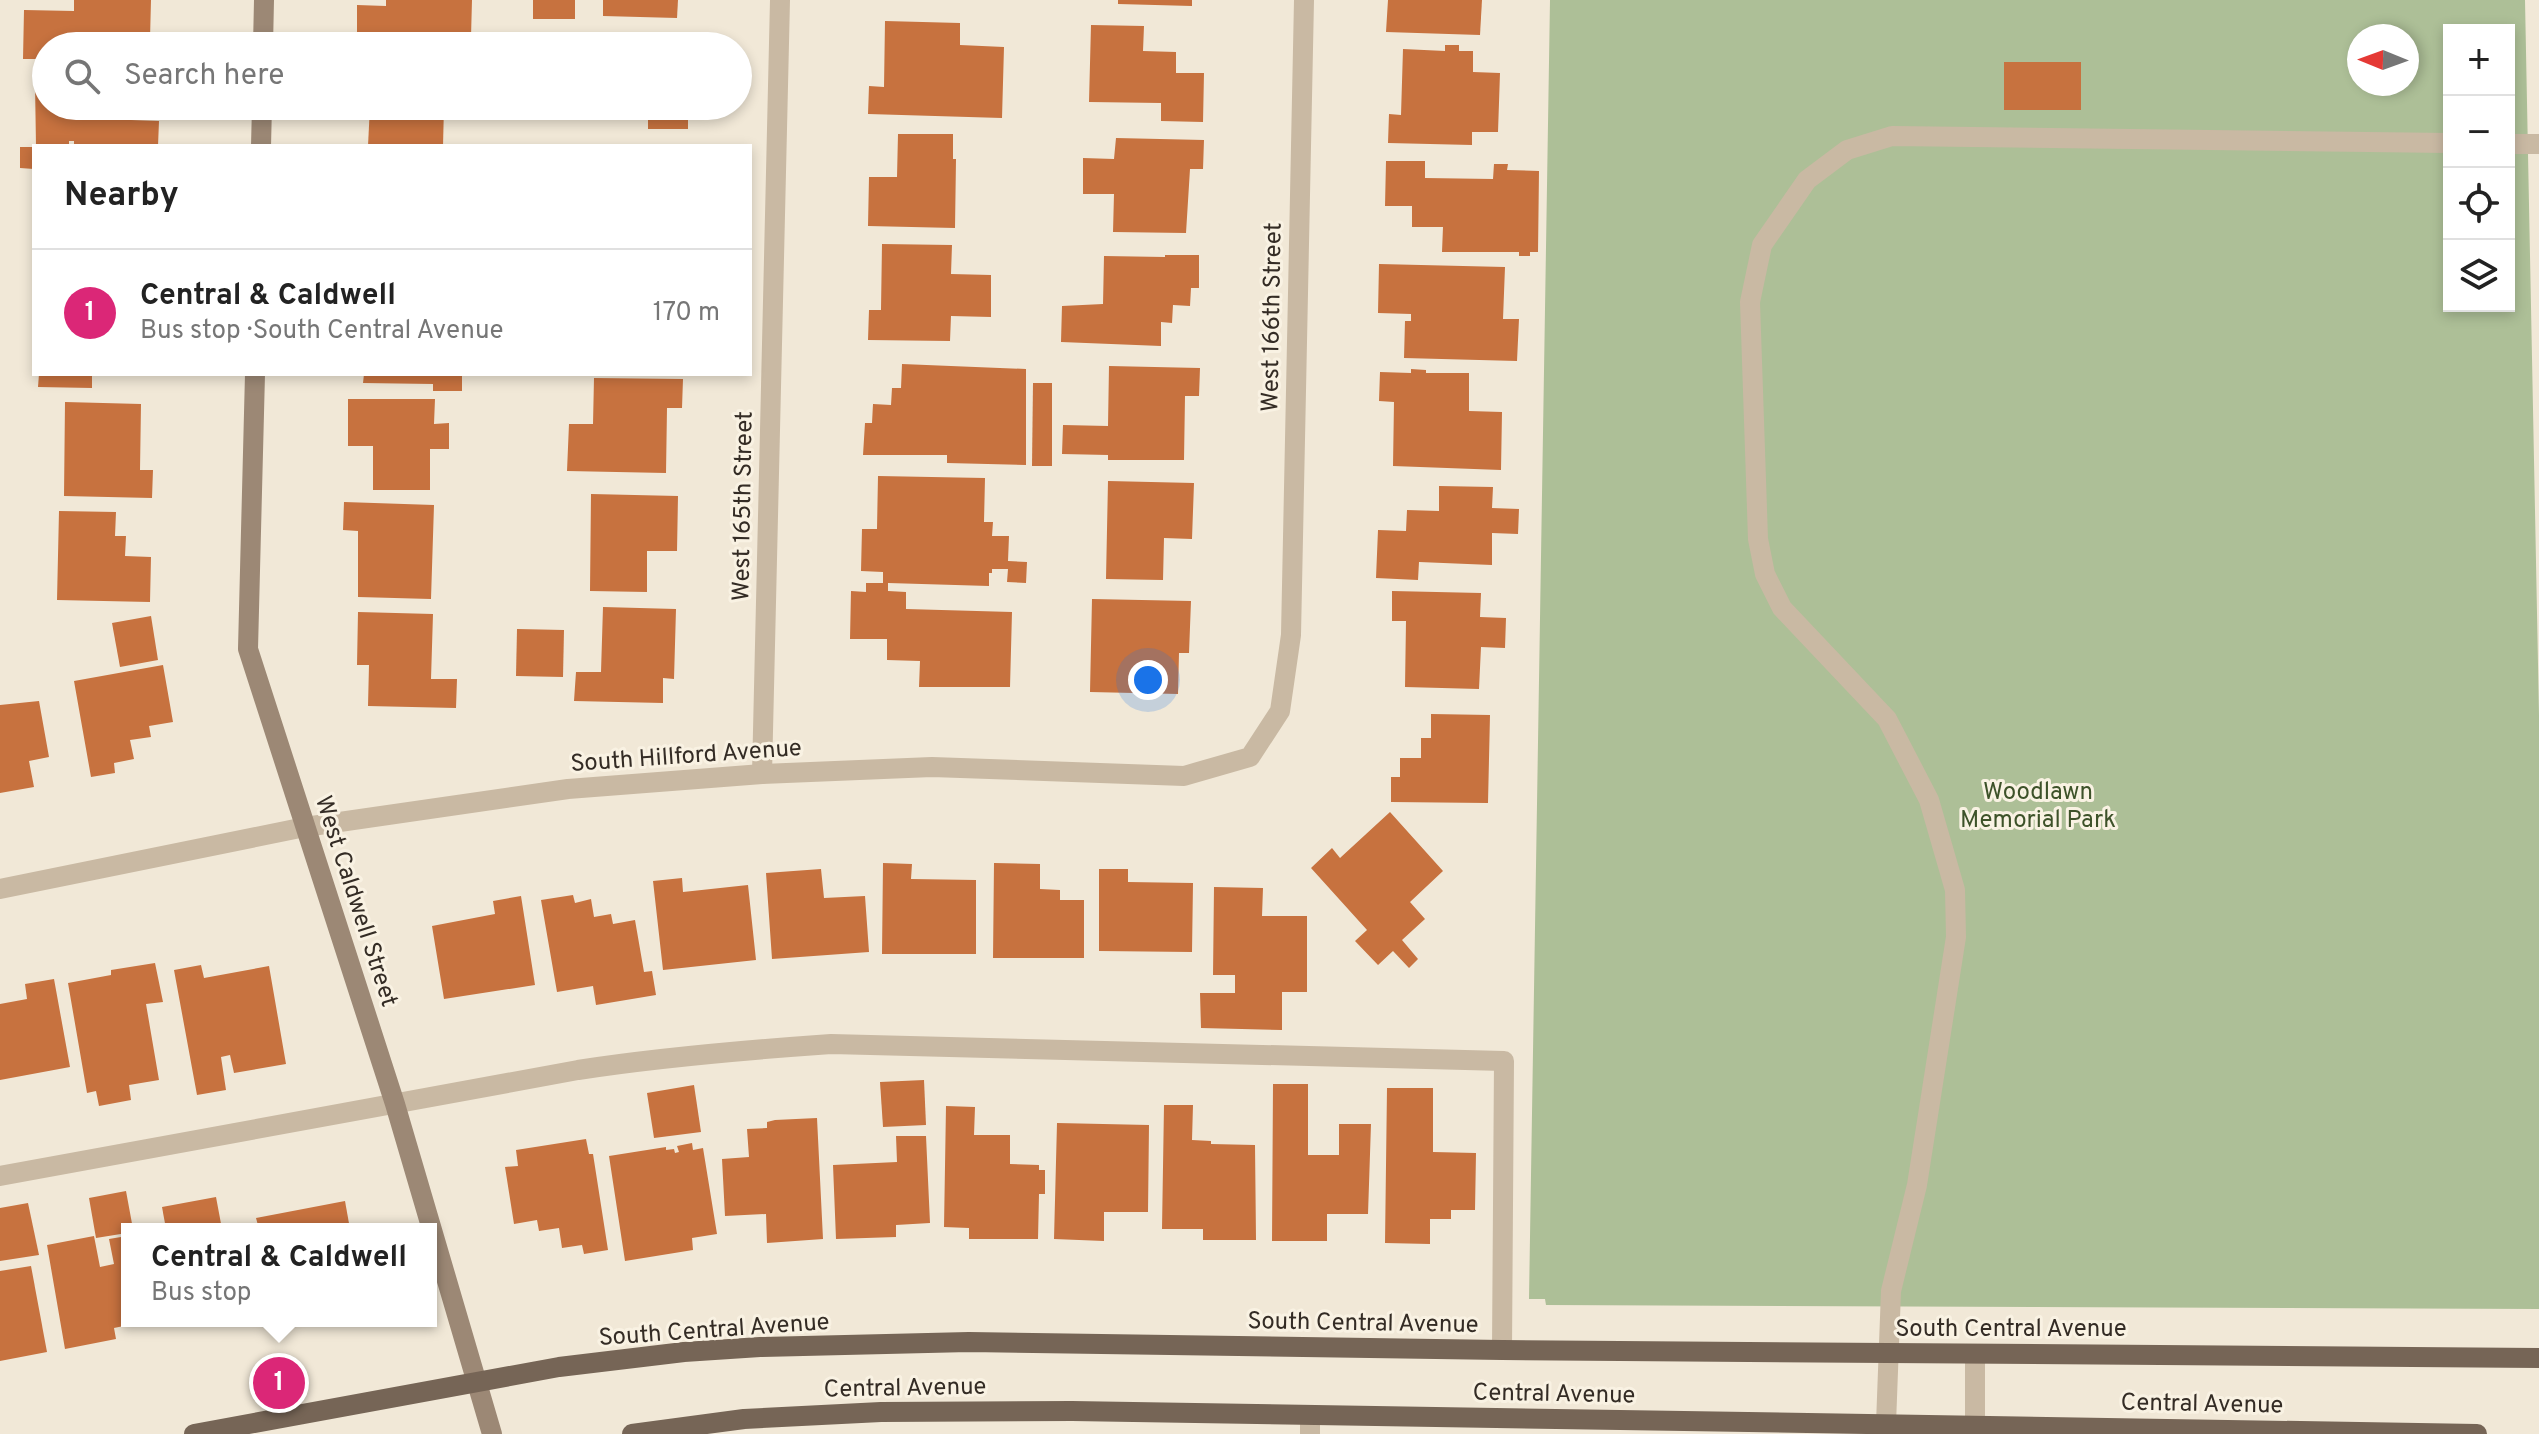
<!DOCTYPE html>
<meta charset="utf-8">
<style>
body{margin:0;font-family:Overpass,sans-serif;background:#f6f6f6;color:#222}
.controls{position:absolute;right:24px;top:24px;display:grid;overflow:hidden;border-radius:0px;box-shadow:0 4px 12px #0003}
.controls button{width:72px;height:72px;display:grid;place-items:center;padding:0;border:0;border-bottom:2px solid #e0e0e0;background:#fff;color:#222;font:40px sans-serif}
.compass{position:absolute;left:2347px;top:24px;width:72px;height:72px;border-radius:50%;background:#fff;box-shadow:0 4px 12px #0003;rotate:271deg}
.you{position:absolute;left:1148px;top:680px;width:28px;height:28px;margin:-20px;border:6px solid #fff;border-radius:50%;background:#1a73e8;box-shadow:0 0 0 12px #1a73e833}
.badge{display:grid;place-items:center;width:52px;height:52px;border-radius:50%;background:#db2777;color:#fff;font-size:26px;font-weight:700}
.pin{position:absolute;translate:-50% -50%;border:4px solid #fff;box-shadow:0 2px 8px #0006}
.popup{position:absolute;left:121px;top:1223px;width:316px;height:104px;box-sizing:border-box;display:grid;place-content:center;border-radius:0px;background:#fff;filter:drop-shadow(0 2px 6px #0005);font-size:26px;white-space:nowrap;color:#767676}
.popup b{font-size:30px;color:#222}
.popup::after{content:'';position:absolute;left:50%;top:100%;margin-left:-16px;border:16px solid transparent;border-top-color:#fff}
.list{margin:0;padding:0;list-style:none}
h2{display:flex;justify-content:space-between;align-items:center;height:104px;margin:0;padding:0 32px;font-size:34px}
h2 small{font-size:26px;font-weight:400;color:#767676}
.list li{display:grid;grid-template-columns:52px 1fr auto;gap:24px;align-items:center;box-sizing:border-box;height:128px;padding:0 32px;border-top:2px solid #e0e0e0}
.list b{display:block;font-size:30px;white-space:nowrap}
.list p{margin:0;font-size:26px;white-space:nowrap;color:#767676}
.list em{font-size:26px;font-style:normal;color:#767676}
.icon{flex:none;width:44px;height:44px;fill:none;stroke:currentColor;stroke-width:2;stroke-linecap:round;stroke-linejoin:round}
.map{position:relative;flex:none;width:2539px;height:1434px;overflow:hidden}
.search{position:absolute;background:#fff;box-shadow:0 4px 12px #0003;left:32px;top:32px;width:720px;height:88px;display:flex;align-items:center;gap:20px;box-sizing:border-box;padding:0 28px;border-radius:44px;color:#767676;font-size:30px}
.panel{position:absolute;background:#fff;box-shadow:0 4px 12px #0003;left:32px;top:144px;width:720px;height:232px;border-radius:0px}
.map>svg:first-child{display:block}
</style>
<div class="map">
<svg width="2539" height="1434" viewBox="0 0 2539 1434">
<rect width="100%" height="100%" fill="#f1e8d7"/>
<!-- green -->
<path fill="#adbf97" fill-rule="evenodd" d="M1550 0H2525L2539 715V1309L1546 1305 1545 1299H1529ZM2449 30H2509V306H2449ZM2359 36H2407V84H2359Z"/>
<!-- building -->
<g fill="#c7723f">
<polygon points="74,0 151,0 150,39 163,39 163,46 46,46 46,59 23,59 24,10 74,11"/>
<polygon points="386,0 472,0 471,37 396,35 396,46 357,46 357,5 386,6"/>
<rect x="533" y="0" width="42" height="19"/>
<polygon points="603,0 678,0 677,18 603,16"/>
<polygon points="1118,0 1192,0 1192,6 1118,4"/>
<polygon points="1388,0 1482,0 1480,35 1386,32"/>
<polygon points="885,21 960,23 960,45 1004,47 1002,118 868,114 869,86 884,87"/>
<polygon points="1091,25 1144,26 1143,51 1176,52 1176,73 1204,73 1203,122 1161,121 1161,103 1089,102"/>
<polygon points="545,36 631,37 631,46 545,46"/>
<polygon points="1445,45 1459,45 1459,51 1473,51 1473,72 1500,73 1498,132 1472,132 1472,145 1388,143 1389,114 1401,115 1403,49 1445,51"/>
<rect x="2004" y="62" width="77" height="48"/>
<polygon points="35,84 46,84 46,106 131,106 131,120 159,121 158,146 74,146 74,141 69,141 69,146 36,146"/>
<polygon points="370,106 444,106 443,146 368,146"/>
<polygon points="573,106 688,106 688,129 648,129 648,110 573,110"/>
<polygon points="898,134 953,134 953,159 956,159 955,228 868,226 869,177 897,177"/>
<polygon points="1116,138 1204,140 1203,169 1190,169 1186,233 1113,232 1114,194 1083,194 1083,158 1114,159"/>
<polygon points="20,147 34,147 34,169 20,168"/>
<polygon points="1386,161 1425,161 1425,178 1493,179 1494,164 1508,164 1507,170 1539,171 1538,252 1530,252 1530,256 1519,256 1519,252 1442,252 1443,227 1412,227 1412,206 1385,206"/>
<polygon points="882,244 952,245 951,274 991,275 991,317 951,316 950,341 868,340 869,310 881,310"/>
<polygon points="1165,255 1199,255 1199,288 1191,288 1190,306 1173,305 1172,323 1161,322 1161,346 1061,342 1062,306 1103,304 1104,256 1165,257"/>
<polygon points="1379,264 1505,267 1503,319 1519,319 1517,361 1404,358 1405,321 1411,321 1411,314 1378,313"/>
<polygon points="902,364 1026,369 1026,465 947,463 947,455 863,455 865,423 872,423 873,404 891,405 892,388 901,388"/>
<polygon points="1109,366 1200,368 1199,396 1185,396 1184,460 1108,460 1108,455 1062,454 1063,425 1108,426"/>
<polygon points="1411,369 1426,370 1426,373 1469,373 1469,411 1502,412 1501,470 1393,466 1394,402 1379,401 1380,372 1411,373"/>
<polygon points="39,374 92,374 92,388 38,387"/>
<polygon points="364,374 462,374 462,391 433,391 433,384 363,383"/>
<polygon points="594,378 683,379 682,408 667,408 666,473 567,471 569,424 593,424"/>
<polygon points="1033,383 1052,383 1052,466 1032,466"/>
<polygon points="348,399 435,399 434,424 449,423 449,449 430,449 430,490 373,490 373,446 348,446"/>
<polygon points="65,402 141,404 140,470 153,470 152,498 64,496"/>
<polygon points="878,476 985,478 984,522 993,522 992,536 1009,536 1008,561 1027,562 1026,583 1007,582 1008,569 992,569 992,573 989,573 989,586 888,583 888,591 906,592 906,609 1012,612 1010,687 919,687 920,661 887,660 887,639 850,639 851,591 866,592 866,583 883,583 883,572 861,571 862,529 877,529"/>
<polygon points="1108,481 1194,483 1192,539 1164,538 1163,580 1106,579"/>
<polygon points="1439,486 1493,487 1492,508 1519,509 1518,534 1492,533 1492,565 1419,562 1418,580 1376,578 1378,530 1406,531 1407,510 1439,511"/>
<polygon points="591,494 678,496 677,551 647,551 647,592 590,591"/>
<polygon points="344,502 434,505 431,599 358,597 358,531 343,530"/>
<polygon points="59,511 116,512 115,536 126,536 125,556 151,557 150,602 57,600"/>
<polygon points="1392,591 1481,593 1480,617 1506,618 1505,648 1481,647 1479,689 1405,687 1406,621 1392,621"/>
<polygon points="1092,599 1191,601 1189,653 1179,653 1178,694 1090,692"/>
<polygon points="603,607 676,609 674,679 663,678 663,703 574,701 576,672 601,672"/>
<polygon points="358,612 433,614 431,679 457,679 456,708 368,706 369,665 357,665"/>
<polygon points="151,616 158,660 120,667 112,623"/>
<polygon points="517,629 564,630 563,677 516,676"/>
<polygon points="163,665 173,722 149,726 151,737 130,740 134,759 114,763 115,773 91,777 74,681"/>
<polygon points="39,701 49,757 29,761 34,787 0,793 0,705"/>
<polygon points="1431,714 1490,715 1488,803 1391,802 1391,777 1400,777 1400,758 1421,758 1421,738 1431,738"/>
<polygon points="1390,812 1443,871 1410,902 1425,919 1402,940 1418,959 1409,968 1393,951 1378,965 1355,941 1367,930 1311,868 1332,848 1340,858"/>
<polygon points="883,863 912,864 911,879 976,880 976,954 882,954"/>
<polygon points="994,863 1040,864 1040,889 1060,890 1060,900 1084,900 1084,958 993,958"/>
<polygon points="821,869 824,898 865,896 869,952 772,959 766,873"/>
<polygon points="1099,869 1128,869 1128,882 1193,883 1192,952 1099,951"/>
<polygon points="682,878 683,892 748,885 756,960 663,970 653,881"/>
<polygon points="1214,887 1263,888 1262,916 1307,916 1307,992 1282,992 1282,1030 1201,1028 1200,993 1235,993 1235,975 1213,975"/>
<polygon points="573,895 575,903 591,899 594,917 611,914 613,924 635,920 644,972 652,971 656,995 596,1005 593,986 557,992 541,900"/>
<polygon points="521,896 535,985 444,999 432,926 495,914 493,901"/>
<polygon points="155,963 163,1002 146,1004 159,1080 129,1085 131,1100 99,1106 96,1091 87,1093 68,983 111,975 111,970"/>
<polygon points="201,965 204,978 269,966 286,1064 234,1073 230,1055 221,1057 226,1090 197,1095 174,970"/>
<polygon points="54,979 70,1067 0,1080 0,1004 27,999 25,984"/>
<polygon points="924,1080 926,1125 883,1127 880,1082"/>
<polygon points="1273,1084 1308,1084 1308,1155 1339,1155 1339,1124 1371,1124 1368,1214 1327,1214 1327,1241 1272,1241"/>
<polygon points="694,1085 701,1132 654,1138 647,1093"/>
<polygon points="1387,1088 1433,1088 1433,1152 1476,1153 1475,1210 1451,1210 1451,1219 1430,1219 1430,1244 1385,1243"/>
<polygon points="1164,1105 1193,1105 1192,1140 1211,1141 1211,1144 1255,1145 1256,1240 1203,1240 1203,1229 1162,1229"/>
<polygon points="946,1106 975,1107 974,1135 1010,1135 1010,1164 1039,1165 1039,1170 1045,1170 1045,1194 1039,1194 1038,1239 969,1239 969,1228 944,1227"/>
<polygon points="817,1118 823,1239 767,1243 766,1214 725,1216 722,1159 749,1157 747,1129 767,1128 767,1122 775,1120"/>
<polygon points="1057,1123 1149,1125 1148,1212 1104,1212 1104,1241 1054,1239"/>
<polygon points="896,1136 926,1136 930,1223 896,1225 896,1237 836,1239 833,1165 897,1162"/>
<polygon points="586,1139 589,1154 593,1154 608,1250 584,1254 582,1245 562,1248 559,1228 539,1231 537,1220 514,1224 505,1167 518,1166 516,1150"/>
<polygon points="692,1143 693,1150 703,1148 717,1234 692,1238 693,1250 625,1261 609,1156 666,1147 666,1150 674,1149 675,1153 679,1152 677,1146"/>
<polygon points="126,1191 133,1229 127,1229 127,1233 96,1238 89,1198"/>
<polygon points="216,1197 222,1229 166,1229 162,1207"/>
<polygon points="345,1201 350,1229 259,1229 256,1218"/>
<polygon points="28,1203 39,1255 0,1261 0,1208"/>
<polygon points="94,1236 100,1267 114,1264 109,1239 127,1236 127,1321 143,1322 114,1328 116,1339 65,1349 47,1245"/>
<polygon points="31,1266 47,1352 0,1361 0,1271"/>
</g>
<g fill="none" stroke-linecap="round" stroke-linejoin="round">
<!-- lane -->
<g stroke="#c9b9a3" stroke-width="20">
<polyline points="2509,144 2539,144"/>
<path d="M0 1176 578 1070C662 1057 746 1050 831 1044L1504 1061 1502 1350"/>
<polyline points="1975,1354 1975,1434"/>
<polyline points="1310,1415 1310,1434"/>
<polyline points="1886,1424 1891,1291 1917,1185 1956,937 1955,890 1929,800 1887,719 1782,608 1765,574 1758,539 1750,302 1762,245 1807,180 1847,150 1892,136 2449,143"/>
</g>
<!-- street -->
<g stroke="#c9b9a3" stroke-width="20">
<polyline points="762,774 780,0"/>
<polyline points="0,889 305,827 568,789 762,774 932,767 1184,776 1250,757 1280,711 1291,635 1304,0"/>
</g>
<!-- secondary -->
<g stroke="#9c8875" stroke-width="20">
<polyline points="263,46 264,0"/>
<polyline points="261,146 262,106"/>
<polyline points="255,374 248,649 395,1104 492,1434"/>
</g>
<!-- primary -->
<g stroke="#766556" stroke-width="20">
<polyline points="194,1434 559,1367 684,1352 760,1347 969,1342 1502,1350 2539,1358"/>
<polyline points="632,1434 744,1419 881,1412 1072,1411 2477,1434"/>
</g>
</g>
<g text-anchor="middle" stroke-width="6" stroke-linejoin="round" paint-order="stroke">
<!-- street labels -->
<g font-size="24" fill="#342c25" stroke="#f9f2e3">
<text transform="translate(1271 317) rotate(-89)" y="8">West 166th Street</text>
<text transform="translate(742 506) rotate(-89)" y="8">West 165th Street</text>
<text transform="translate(686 755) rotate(-4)" y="8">South Hillford Avenue</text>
<text transform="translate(357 901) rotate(72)" y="8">West Caldwell Street</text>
<text transform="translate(1363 1322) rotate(1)" y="8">South Central Avenue</text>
<text x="2011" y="1336">South Central Avenue</text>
<text transform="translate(714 1329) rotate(-4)" y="8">South Central Avenue</text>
<text transform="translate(905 1387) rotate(-1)" y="8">Central Avenue</text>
<text transform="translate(1554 1393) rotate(1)" y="8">Central Avenue</text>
<text transform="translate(2202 1403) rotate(1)" y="8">Central Avenue</text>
</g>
<!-- park labels -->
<g font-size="24" fill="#3d5229" stroke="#f9f2e3">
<text x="2038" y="799">Woodlawn<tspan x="2038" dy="28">Memorial Park</tspan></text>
</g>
</g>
</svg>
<div class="controls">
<button>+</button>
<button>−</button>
<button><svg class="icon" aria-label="locate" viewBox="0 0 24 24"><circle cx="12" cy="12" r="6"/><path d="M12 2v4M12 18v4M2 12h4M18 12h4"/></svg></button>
<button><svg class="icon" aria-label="layers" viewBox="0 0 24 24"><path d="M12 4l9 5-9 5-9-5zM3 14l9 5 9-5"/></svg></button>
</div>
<svg class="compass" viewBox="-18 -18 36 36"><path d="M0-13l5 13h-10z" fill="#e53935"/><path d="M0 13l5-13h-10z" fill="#767676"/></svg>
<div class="you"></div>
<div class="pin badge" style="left:279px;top:1383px">1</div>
<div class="popup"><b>Central &amp; Caldwell</b>Bus stop</div>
<div class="search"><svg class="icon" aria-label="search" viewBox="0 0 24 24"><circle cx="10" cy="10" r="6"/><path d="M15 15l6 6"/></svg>Search here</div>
<section class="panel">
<h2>Nearby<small></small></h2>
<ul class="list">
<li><span class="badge">1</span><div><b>Central &amp; Caldwell</b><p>Bus stop · South Central Avenue</p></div><em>170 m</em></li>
</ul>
</section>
</div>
